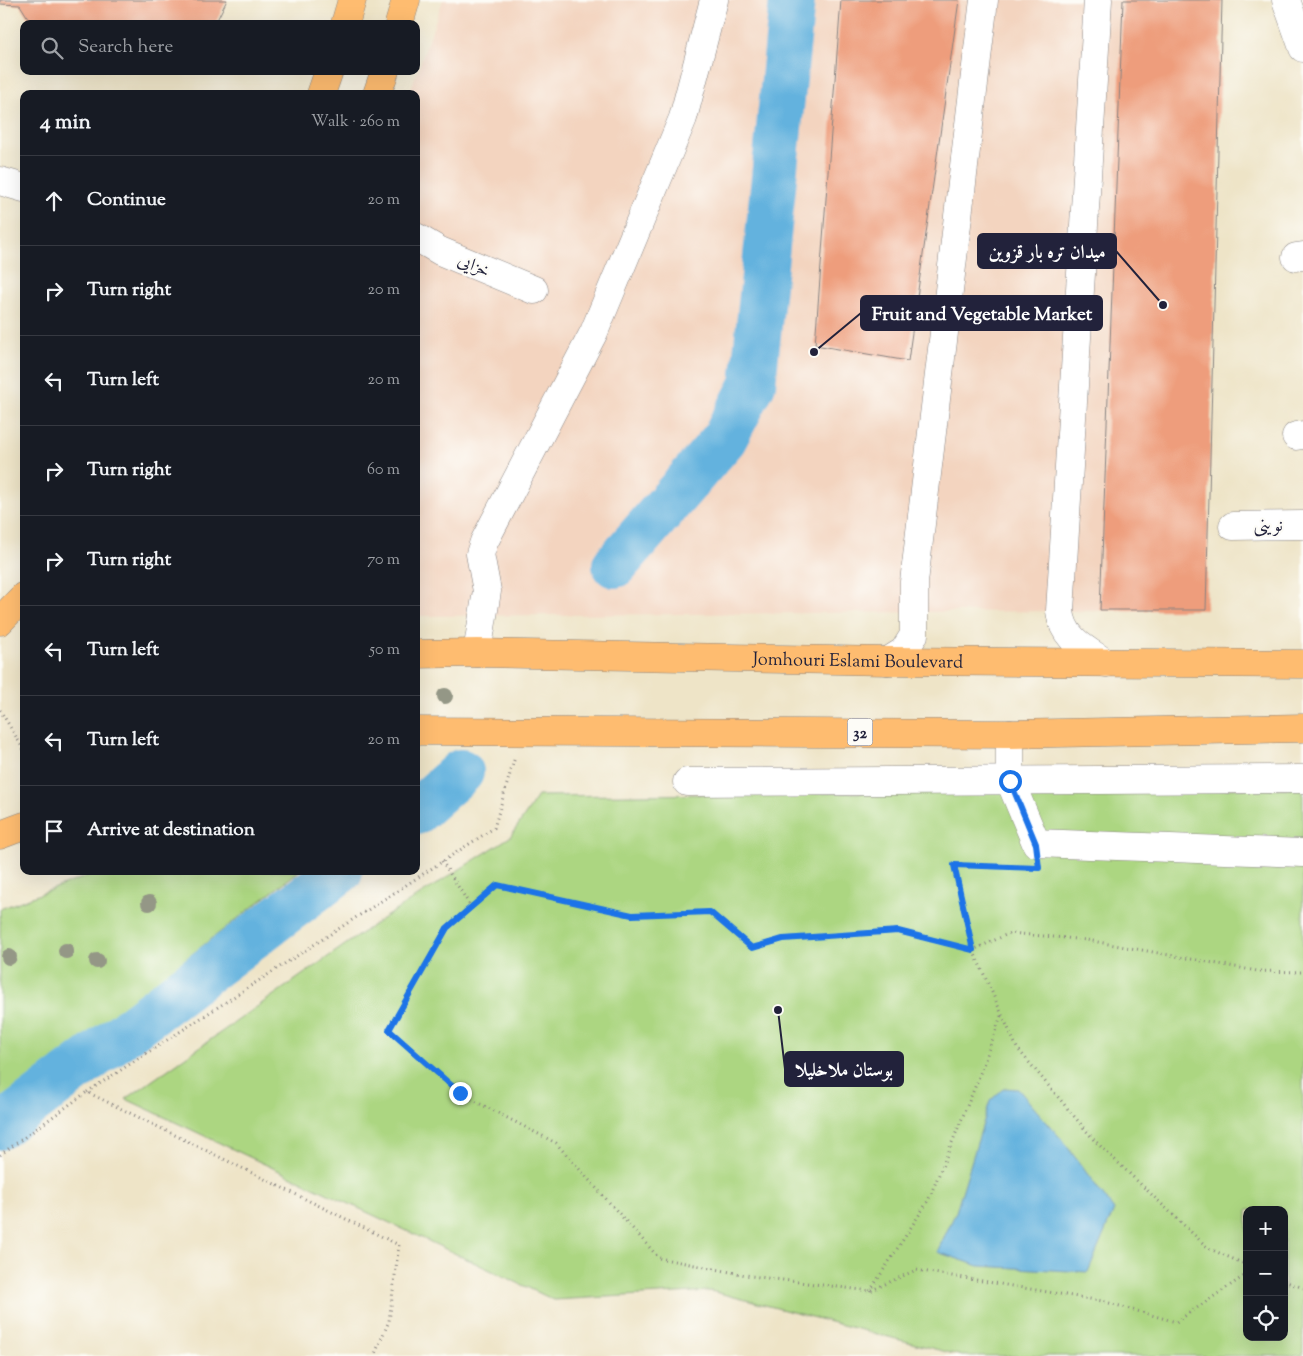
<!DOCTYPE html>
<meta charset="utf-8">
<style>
body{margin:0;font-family:"Sorts Mill Goudy",Amiri,serif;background:#20242c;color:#f1f3f6}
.controls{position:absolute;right:15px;bottom:15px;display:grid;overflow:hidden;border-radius:10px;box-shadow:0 5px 20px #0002}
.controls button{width:45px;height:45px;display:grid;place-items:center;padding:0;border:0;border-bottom:1px solid #363941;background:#171b24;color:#f1f3f6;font:25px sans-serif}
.stop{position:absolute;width:15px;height:15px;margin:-11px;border:4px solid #1a73e8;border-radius:50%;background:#fff}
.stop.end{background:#1a73e8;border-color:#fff;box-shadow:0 1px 5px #0008}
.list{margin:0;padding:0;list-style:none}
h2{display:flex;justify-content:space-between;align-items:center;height:65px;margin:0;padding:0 20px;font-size:21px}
h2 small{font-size:16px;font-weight:400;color:#9ea1a6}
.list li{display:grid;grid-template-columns:32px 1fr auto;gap:15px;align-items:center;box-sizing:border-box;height:90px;padding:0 20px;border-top:1px solid #363941}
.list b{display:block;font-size:19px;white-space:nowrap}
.list em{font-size:16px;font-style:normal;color:#9ea1a6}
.icon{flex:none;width:28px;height:28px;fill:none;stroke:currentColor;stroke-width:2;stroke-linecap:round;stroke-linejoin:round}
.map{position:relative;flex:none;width:1303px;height:1356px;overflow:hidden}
.search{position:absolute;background:#171b24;box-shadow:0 5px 20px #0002;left:20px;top:20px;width:400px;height:55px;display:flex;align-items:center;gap:12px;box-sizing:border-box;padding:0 18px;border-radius:10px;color:#9ea1a6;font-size:19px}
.panel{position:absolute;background:#171b24;box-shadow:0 5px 20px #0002;left:20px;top:90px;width:400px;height:785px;border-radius:10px}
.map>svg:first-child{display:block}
</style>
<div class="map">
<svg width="1303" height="1356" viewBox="0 0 1303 1356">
<rect width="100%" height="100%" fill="#fdfcf7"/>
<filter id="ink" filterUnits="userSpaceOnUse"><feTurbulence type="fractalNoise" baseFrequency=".02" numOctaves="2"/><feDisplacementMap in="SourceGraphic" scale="10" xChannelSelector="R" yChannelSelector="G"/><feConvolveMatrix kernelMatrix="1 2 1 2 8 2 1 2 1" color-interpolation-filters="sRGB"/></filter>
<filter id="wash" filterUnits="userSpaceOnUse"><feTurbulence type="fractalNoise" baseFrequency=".0096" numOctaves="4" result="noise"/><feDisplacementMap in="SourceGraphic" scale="20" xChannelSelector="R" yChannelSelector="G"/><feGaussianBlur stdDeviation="1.12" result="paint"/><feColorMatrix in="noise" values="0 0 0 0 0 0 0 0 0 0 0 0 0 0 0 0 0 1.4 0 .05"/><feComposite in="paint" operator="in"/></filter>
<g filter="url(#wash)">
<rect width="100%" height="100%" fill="#eee4c7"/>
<!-- built -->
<polygon fill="#f3d4bf" points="443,0 1222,0 1206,610 421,616 416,612 416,94 409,94"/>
<!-- green -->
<g fill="#acd681" stroke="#677c5e" fill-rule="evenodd">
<path d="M1303 788V1356H962L711 1291 554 1300 126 1099 379 921 510 837 538 796ZM1247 1210H1284V1337H1247Z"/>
<polygon points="101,871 299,871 0,1103 0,909"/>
</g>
<!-- water -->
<polygon fill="#64b2de" stroke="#436a8c" points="1004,1088 1018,1089 1063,1141 1114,1210 1088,1272 979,1266 937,1252 956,1212 990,1101"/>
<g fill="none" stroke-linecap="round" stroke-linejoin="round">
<!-- river -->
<g stroke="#64b2de" stroke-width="46">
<polyline points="615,565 724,439 753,384 792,0"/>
<polyline points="416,812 461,772"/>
<polyline points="0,1127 340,871"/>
</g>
</g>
<g id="blocks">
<!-- building -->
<g fill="#ee9d7c">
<polygon points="0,0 227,0 215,24 40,24 30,21 20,5 0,4"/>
<polygon points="841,0 959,0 908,361 815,345"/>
<polygon points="1123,0 1222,0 1206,610 1100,610"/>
</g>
</g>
</g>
<g filter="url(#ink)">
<use href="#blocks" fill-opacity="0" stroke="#888381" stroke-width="1"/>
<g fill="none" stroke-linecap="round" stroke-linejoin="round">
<!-- minor casing -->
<g stroke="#888381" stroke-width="29">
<g id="minor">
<path d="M1098 0 1060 611C1063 639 1084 648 1106 663"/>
<polyline points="1286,0 1303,48"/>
<polyline points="0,181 24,188"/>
<polyline points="416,237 440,251 534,290"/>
<polyline points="1296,257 1303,256"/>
<polyline points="1296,436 1303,435"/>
<polyline points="1233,526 1303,525"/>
<polyline points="477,653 487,591 480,554 484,542 594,332 683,118 714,0"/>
<polyline points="888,661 904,651 914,635 914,582 984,0"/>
<polyline points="1010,734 1010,781 1036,843 1303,853"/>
<polyline points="687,782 1303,779"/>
</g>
</g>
<!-- major casing -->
<g stroke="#888381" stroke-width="29">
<g id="major">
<polyline points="345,24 352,0"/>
<polyline points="399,24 406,0"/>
<polyline points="321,94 329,71"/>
<polyline points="377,94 385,71"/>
</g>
</g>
<!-- highway casing -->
<g stroke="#888381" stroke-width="29">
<g id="highway">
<polyline points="0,621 24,596"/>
<path id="s1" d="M416 654 477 653 888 661 1303 664"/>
<polyline points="416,731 1010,734 1303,728"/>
<polyline points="0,835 24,826"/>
</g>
</g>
<!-- path -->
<g stroke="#888381" stroke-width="3" stroke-dasharray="1 4" stroke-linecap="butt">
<polyline points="0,710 24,750"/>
<polyline points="442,861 471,907"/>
<polyline points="1023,867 954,865 973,950 1010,933 1087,940 1257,971 1303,972"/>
<polyline points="87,1092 494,828 515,757"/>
<polyline points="0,1155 87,1092 399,1245 389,1321 374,1356"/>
<polyline points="1247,1265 1208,1248 1094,1140 1017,1048 973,950 899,931 783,939 752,948 710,912 632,915 497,885 447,927 389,1030 459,1093 556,1143 659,1258 751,1276 870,1291 916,1270 1102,1301 1176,1322 1247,1274"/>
<polyline points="1284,1281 1303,1288"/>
<polyline points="870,1291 928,1201 977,1082 1002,1013"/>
</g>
<!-- minor -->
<use href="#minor" stroke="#fff" stroke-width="28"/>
<!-- major -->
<use href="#major" stroke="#febc70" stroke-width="28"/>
<!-- highway -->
<use href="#highway" stroke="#febc70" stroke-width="28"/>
</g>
<!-- trees -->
<g fill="#949786">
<circle cx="445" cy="696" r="8"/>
<circle cx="149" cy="903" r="8"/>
<circle cx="66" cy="951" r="8"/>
<circle cx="9" cy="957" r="8"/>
<circle cx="97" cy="961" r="8"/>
</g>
</g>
<g fill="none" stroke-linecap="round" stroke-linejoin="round" filter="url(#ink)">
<!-- route -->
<polyline stroke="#1a73e8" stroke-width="6" points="460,1093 389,1030 447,928 497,885 632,915 710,912 752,948 783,939 898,931 973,950 954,865 1039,868 1036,844 1010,781"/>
</g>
<g text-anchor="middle" stroke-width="4.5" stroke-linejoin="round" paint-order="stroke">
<!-- shield labels -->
<rect fill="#fdfcf7" stroke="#646373" stroke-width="1" x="847.5" y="718.5" width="25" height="27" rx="4"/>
<g font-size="16" font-weight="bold" fill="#22223b">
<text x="860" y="738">32</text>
</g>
<!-- street labels -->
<g font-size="18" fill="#22223b" stroke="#fdfcf7">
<text transform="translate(474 265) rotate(23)" y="6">خزایی</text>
<text transform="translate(1268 525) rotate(-1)" y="6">نوینی</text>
<text dy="6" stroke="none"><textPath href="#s1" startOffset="442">Jomhouri Eslami Boulevard</textPath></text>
</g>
</g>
<!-- callouts -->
<path fill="none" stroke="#22223b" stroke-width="2" d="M1163 305L1116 251M814 352L861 313M778 1010L785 1069"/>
<g fill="#22223b" stroke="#fdfcf7" stroke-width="2">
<circle cx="1163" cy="305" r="5"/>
<circle cx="814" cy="352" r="5"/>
<circle cx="778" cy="1010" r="5"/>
</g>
<g fill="#22223b" stroke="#22223b" stroke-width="2">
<rect x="978" y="234" width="138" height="34" rx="5"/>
<rect x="861" y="296" width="241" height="34" rx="5"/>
<rect x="785" y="1052" width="118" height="34" rx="5"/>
</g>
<g font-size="19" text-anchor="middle" font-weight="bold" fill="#fff">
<text x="1047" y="258">میدان تره بار قزوین</text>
<text x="982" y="320">Fruit and Vegetable Market</text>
<text x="844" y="1076">بوستان ملاخلیلا</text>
</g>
</svg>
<div class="controls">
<button>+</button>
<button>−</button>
<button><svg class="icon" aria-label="locate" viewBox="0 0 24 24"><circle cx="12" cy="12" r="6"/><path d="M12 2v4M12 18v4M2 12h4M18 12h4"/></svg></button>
</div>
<div class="stop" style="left:1010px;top:781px"></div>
<div class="stop end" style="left:460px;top:1093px"></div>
<div class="search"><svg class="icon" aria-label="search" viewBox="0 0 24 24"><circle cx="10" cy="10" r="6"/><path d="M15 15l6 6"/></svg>Search here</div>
<section class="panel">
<h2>4 min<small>Walk · 260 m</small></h2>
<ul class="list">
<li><svg class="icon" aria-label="ahead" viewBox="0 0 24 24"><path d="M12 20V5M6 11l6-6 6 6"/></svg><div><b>Continue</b></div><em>20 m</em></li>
<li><svg class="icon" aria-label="right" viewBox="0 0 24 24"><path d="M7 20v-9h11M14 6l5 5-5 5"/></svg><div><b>Turn right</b></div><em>20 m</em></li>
<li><svg class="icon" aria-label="left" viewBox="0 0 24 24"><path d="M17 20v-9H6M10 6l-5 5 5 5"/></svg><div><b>Turn left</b></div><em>20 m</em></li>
<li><svg class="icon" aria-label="right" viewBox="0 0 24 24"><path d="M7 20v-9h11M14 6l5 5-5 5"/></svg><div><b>Turn right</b></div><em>60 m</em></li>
<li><svg class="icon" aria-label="right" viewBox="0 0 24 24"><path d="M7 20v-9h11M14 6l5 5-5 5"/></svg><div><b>Turn right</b></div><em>70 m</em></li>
<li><svg class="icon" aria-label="left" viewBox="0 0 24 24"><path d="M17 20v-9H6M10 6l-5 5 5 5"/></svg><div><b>Turn left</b></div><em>50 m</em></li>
<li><svg class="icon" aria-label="left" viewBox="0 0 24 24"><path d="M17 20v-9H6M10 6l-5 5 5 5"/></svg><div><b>Turn left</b></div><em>20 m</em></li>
<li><svg class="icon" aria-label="arrive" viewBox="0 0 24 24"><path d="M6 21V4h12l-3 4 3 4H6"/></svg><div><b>Arrive at destination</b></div></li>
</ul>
</section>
</div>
